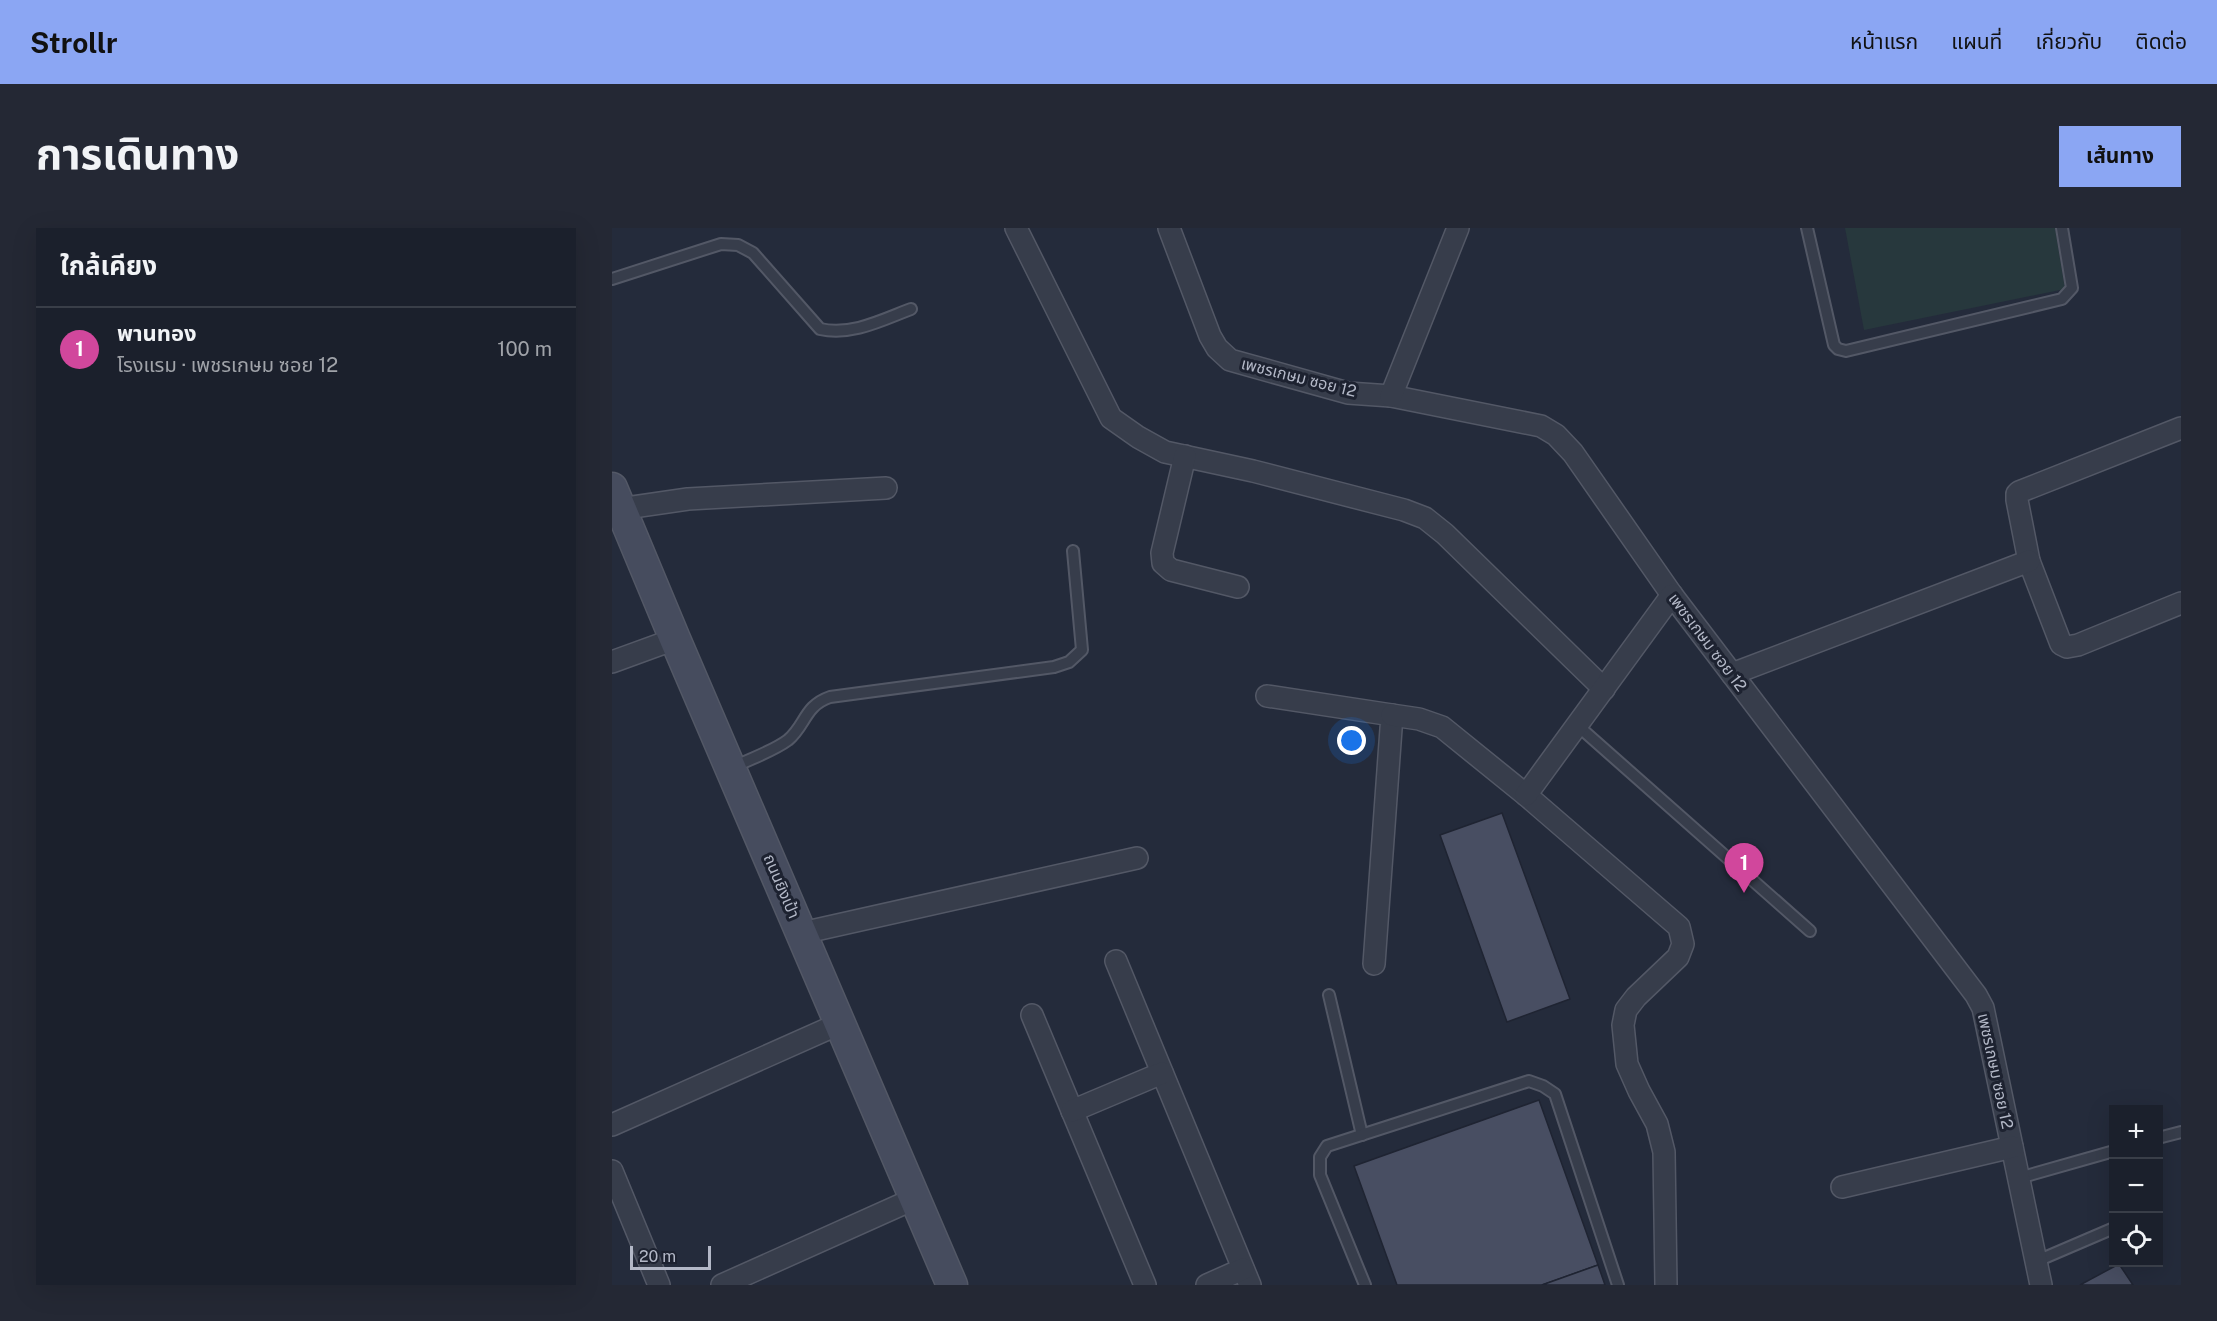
<!DOCTYPE html>
<html lang="th">
<meta charset="utf-8">
<style>
body{margin:0;font-family:"Public Sans","Noto Sans Thai",sans-serif;background:#242834;color:#f1f3f6}
.controls{position:absolute;right:18px;bottom:18px;display:grid;overflow:hidden;border-radius:0px;box-shadow:0 6px 24px #0002}
.controls button{width:54px;height:54px;display:grid;place-items:center;padding:0;border:0;border-bottom:2px solid #393e48;background:#1b202c;color:#f1f3f6;font:30px sans-serif}
.scale{position:absolute;left:18px;bottom:15px;width:81px;box-sizing:border-box;padding-left:6px;border:3px solid #b3b8c7;border-top:0;font-size:16px;line-height:21px;white-space:nowrap;color:#b3b8c7;-webkit-text-stroke:4px #1d2230;paint-order:stroke}
.you{position:absolute;left:740px;top:513px;width:21px;height:21px;margin:-15px;border:4px solid #fff;border-radius:50%;background:#1a73e8;box-shadow:0 0 0 9px #1a73e833}
.badge{display:grid;place-items:center;width:39px;height:39px;border-radius:50%;background:#8ba6f3;color:#fff;font-size:20px;font-weight:700}
.pin{position:absolute;translate:-50% -50px;filter:drop-shadow(0 2px 3px #0008)}
.pin::after{content:'';position:absolute;top:32px;width:21px;height:18px;background:inherit;clip-path:polygon(0 0,100% 0,50% 100%)}
.list{margin:0;padding:0;list-style:none}
h2{display:flex;justify-content:space-between;align-items:center;height:78px;margin:0;padding:0 24px;font-size:26px}
h2 small{font-size:20px;font-weight:400;color:#a0a3a9}
.list li{display:grid;grid-template-columns:39px 1fr auto;gap:18px;align-items:center;box-sizing:border-box;height:84px;padding:0 24px;border-top:2px solid #393e48}
.list b{display:block;font-size:22px;white-space:nowrap}
.list p{margin:0;font-size:20px;white-space:nowrap;color:#a0a3a9}
.list em{font-size:20px;font-style:normal;color:#a0a3a9}
.icon{flex:none;width:33px;height:33px;fill:none;stroke:currentColor;stroke-width:2;stroke-linecap:round;stroke-linejoin:round}
.map{position:relative;flex:none;width:1569px;height:1057px;overflow:hidden;border-radius:0px}
header{display:flex;align-items:center;gap:36px;box-sizing:border-box;height:84px;padding:0 30px;background:#8ba6f3;color:#111}
header strong{font-size:28px}
nav{display:flex;gap:33px;margin-inline-start:auto;font-size:21px}
.intro{display:flex;align-items:center;justify-content:space-between;box-sizing:border-box;height:144px;padding:0 36px}
h1{margin:0;font-size:42px}
.button{padding:15px 27px;border-radius:0px;background:#8ba6f3;color:#111;font-size:21px;font-weight:700}
main{display:flex;gap:36px;padding:0 36px}
aside{flex:1;background:#1b202c;border-radius:0px;box-shadow:0 6px 24px #0002}
.map>svg:first-child{display:block}
</style>
<header>
<strong>Strollr</strong>
<nav><a>หน้าแรก</a><a>แผนที่</a><a>เกี่ยวกับ</a><a>ติดต่อ</a></nav>
</header>
<div class="intro"><h1>การเดินทาง</h1><a class="button">เส้นทาง</a></div>
<main>
<aside>
<h2>ใกล้เคียง<small></small></h2>
<ul class="list">
<li><span class="badge" style="background:#d1479c">1</span><div><b>พานทอง</b><p>โรงแรม · เพชรเกษม ซอย 12</p></div><em>100 m</em></li>
</ul>
</aside>
<div class="map">
<svg width="1569" height="1057" viewBox="0 0 1569 1057">
<rect width="100%" height="100%" fill="#242b3b"/>
<!-- green -->
<polygon fill="#27383d" points="1233,0 1443,0 1453,61 1252,102"/>
<!-- building -->
<g fill="#484e62" stroke="#1f2432" stroke-width="1.5">
<polygon points="890,585 958,771 895,794 828,607"/>
<polygon points="927,872 986,1037 930,1057 785,1057 742,938"/>
<polygon points="1507,1036 1521,1057 1468,1057"/>
<polygon points="986,1037 993,1057 930,1057"/>
</g>
<g fill="none" stroke-linecap="round" stroke-linejoin="round">
<!-- lane casing -->
<g stroke="#535866" stroke-width="14">
<g id="lane">
<polyline points="1195,0 1222,117 1226,121 1234,123 1450,71 1460,60 1450,0"/>
<path d="M0 51 109 16 126 17 141 25 208 101C240 108 270 92 299 81"/>
<polyline points="965,497 1198,703"/>
<path d="M120 540C137 531 160 524 176 512 194 497 192 478 218 469L442 439 457 434 470 422 461 323"/>
<polyline points="717,767 750,907"/>
<polyline points="1546,910 1569,904"/>
<polyline points="1407,950 1502,923"/>
<polyline points="1425,1033 1502,1000"/>
<polyline points="753,1057 708,947 708,929 715,918 917,853 931,858 943,866 1006,1057"/>
</g>
</g>
<!-- street casing -->
<g stroke="#535866" stroke-width="24">
<g id="street">
<polyline points="404,0 499,190 526,209 553,224 641,243 792,282 813,290 833,306 992,461"/>
<polyline points="557,0 598,108 605,120 618,132 736,165 779,168 929,198 944,207 961,225 1060,367 1364,767 1371,780 1429,1057"/>
<polyline points="779,168 846,0"/>
<polyline points="1569,200 1407,264 1405,266 1405,272 1417,333 1449,416 1455,419 1466,417 1569,375"/>
<polyline points="573,228 550,325 551,335 559,342 626,359"/>
<polyline points="0,282 76,271 274,260"/>
<polyline points="0,434 63,411"/>
<polyline points="1120,446 1417,333"/>
<polyline points="655,468 780,487 762,736"/>
<polyline points="780,487 807,491 830,499 914,567 1067,699 1071,716 1066,729 1024,769 1014,782 1011,797 1015,836 1027,863 1045,896 1052,924 1054,1057"/>
<polyline points="914,567 1060,367"/>
<polyline points="190,705 525,630"/>
<polyline points="504,733 638,1057"/>
<polyline points="420,787 533,1057"/>
<polyline points="460,883 550,845"/>
<polyline points="0,897 229,795"/>
<polyline points="0,943 47,1057"/>
<polyline points="1230,959 1400,919"/>
<polyline points="110,1057 304,970"/>
<polyline points="595,1057 631,1041"/>
</g>
</g>
<!-- secondary casing -->
<g stroke="#535866" stroke-width="33">
<polyline id="secondary" points="0,260 63,411 340,1057"/>
</g>
<!-- lane -->
<use href="#lane" stroke="#373d4b" stroke-width="10"/>
<!-- street -->
<use href="#street" stroke="#373d4b" stroke-width="21"/>
<!-- secondary -->
<use href="#secondary" stroke="#464c5e" stroke-width="30"/>
</g>
<g text-anchor="middle" stroke-width="6" stroke-linejoin="round" paint-order="stroke">
<!-- street labels -->
<g font-size="16" fill="#b3b8c7" stroke="#1d2230">
<text transform="translate(687 149) rotate(14)" y="6">เพชรเกษม ซอย 12</text>
<text transform="translate(1096 414) rotate(53)" y="6">เพชรเกษม ซอย 12</text>
<text transform="translate(170 658) rotate(67)" y="6">ถนนยิงเป้า</text>
<text transform="translate(1384 843) rotate(78)" y="6">เพชรเกษม ซอย 12</text>
</g>
</g>
</svg>
<div class="controls">
<button>+</button>
<button>−</button>
<button><svg class="icon" aria-label="locate" viewBox="0 0 24 24"><circle cx="12" cy="12" r="6"/><path d="M12 2v4M12 18v4M2 12h4M18 12h4"/></svg></button>
</div>
<div class="scale">20 m</div>
<div class="you"></div>
<div class="pin badge" style="left:1132px;top:665px;background:#d1479c">1</div>
</div>
</main>
